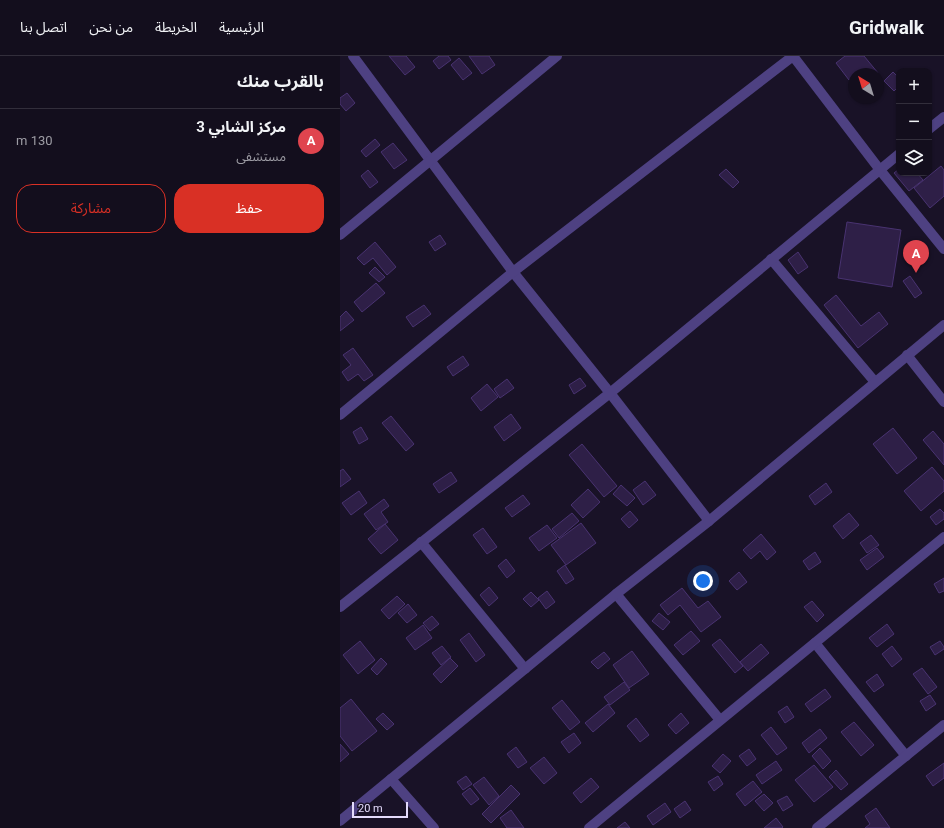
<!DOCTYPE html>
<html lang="ar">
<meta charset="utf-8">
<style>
body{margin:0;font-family:Roboto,"Noto Sans Arabic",sans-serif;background:#1c1726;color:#f1f3f6;direction:rtl}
.controls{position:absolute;right:12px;top:12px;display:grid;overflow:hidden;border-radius:8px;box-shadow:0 1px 3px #0004}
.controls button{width:36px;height:36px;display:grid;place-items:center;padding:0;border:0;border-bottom:1px solid #322e3b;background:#130e1d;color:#f1f3f6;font:20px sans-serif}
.compass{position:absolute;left:508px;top:12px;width:36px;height:36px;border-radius:50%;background:#130e1d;box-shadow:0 1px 3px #0004;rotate:322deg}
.scale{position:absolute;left:12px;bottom:10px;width:56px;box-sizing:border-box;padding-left:4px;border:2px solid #e4dbfc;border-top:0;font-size:11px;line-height:14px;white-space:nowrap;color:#e4dbfc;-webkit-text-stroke:3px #191227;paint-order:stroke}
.you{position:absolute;left:363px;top:525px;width:14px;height:14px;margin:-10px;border:3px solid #fff;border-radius:50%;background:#1a73e8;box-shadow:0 0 0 6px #1a73e833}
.badge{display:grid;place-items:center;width:26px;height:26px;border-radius:50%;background:#d93025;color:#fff;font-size:13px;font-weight:700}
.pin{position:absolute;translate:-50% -33px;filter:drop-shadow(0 1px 2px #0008)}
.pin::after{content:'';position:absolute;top:21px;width:14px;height:12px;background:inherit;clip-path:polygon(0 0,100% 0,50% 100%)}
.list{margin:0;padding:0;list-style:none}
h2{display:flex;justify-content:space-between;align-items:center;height:52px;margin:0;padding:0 16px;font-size:17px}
h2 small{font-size:13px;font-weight:400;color:#9d9ca4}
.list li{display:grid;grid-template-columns:26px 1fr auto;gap:12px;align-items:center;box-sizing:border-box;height:64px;padding:0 16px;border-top:1px solid #322e3b}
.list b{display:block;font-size:15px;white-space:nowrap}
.list p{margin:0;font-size:13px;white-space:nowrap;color:#9d9ca4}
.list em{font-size:13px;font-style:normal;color:#9d9ca4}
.actions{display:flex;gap:8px;padding:12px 16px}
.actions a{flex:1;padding:9px 0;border:1px solid #d93025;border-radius:16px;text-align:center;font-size:14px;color:#d93025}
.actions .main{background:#d93025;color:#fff}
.icon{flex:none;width:22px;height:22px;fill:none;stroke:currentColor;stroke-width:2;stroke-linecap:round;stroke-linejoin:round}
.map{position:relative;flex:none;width:604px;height:772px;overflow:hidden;direction:ltr}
header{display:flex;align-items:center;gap:24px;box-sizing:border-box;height:56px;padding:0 20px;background:#130e1d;border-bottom:1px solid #322e3b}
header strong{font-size:19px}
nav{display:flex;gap:22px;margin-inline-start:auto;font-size:14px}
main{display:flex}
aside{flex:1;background:#130e1d}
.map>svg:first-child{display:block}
</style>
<header>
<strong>Gridwalk</strong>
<nav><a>الرئيسية</a><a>الخريطة</a><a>من نحن</a><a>اتصل بنا</a></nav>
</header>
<main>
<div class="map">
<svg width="604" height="772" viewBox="0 0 604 772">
<rect width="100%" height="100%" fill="#191227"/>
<!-- building -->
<g fill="#2e1f47" stroke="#493371">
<polygon points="49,0 66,0 75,11 65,19"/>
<polygon points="99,0 108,0 111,4 99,13 93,5"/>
<polygon points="129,0 149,0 155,9 142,18"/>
<polygon points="505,0 524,0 538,17 520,18 519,17 514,18 514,21 509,24 496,7"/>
<polygon points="119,2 132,17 123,24 111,9"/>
<polygon points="553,16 559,22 559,30 554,35 544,25"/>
<polygon points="7,37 15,47 6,55 0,48 0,42"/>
<polygon points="35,83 40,89 26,101 21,95"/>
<polygon points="53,87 67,104 54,113 41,96"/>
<polygon points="601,110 604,114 604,140 590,152 574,132"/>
<polygon points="386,113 399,126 393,132 379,119"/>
<polygon points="559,113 559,117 577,117 583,124 569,135 554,117"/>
<polygon points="28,114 38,126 30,132 21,120"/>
<polygon points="507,166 561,174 552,231 498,222"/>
<polygon points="100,179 106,188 95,195 89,186"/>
<polygon points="35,186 56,211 47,219 33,202 24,209 17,202"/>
<polygon points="458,196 468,211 458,218 448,204"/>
<polygon points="35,211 45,221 39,226 29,217"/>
<polygon points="570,220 582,237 575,242 563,225"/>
<polygon points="36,227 45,237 22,256 14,246"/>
<polygon points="496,239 521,270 539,256 548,268 518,292 484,249"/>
<polygon points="84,249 91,258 73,271 66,261"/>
<polygon points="6,255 14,264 0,275 0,261"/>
<polygon points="13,292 33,319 24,325 18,318 8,325 2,316 11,309 3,299"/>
<polygon points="123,300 129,309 113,320 107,311"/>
<polygon points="240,322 246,330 234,338 229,329"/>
<polygon points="167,323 174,332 160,342 154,333"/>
<polygon points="147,328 158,341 141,355 131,342"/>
<polygon points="171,358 181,372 164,385 154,371"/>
<polygon points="51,360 74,388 66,395 42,367"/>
<polygon points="21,371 28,383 19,388 13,376"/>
<polygon points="553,372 577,402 557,418 533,388"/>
<polygon points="593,375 604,388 604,409 583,384"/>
<polygon points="242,388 277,430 264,441 229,399"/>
<polygon points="592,411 604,425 604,435 581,455 564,435"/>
<polygon points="3,413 11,423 0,431 0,415"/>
<polygon points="111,416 117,425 99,437 93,428"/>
<polygon points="305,425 316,439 303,449 293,434"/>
<polygon points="486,427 492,436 475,449 469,440"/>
<polygon points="281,429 295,442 287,450 273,438"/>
<polygon points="248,433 260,446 243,462 231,449"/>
<polygon points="19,435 27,447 11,459 2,447"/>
<polygon points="183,439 190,448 172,461 165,452"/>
<polygon points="44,443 49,450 41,456 48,466 36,474 24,458"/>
<polygon points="600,453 604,457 604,463 596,469 590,461"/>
<polygon points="290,455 298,464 289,472 281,463"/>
<polygon points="232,457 239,465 219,482 212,473"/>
<polygon points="509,457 519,469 503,483 493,470"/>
<polygon points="241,467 256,487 226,509 211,489"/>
<polygon points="45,468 58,484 41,498 28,483"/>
<polygon points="207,469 217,482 199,495 189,482"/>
<polygon points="143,472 157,491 147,498 133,479"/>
<polygon points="421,478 436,496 427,504 420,495 411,503 403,494"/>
<polygon points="531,479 539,489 527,497 520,487"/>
<polygon points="537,492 544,501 527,514 520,504"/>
<polygon points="475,496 481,506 469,514 463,505"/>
<polygon points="166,503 175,515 167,522 158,510"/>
<polygon points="225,509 234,523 226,528 217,515"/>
<polygon points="399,516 407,526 397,534 389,525"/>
<polygon points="604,522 604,535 599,537 594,528"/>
<polygon points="149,531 158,542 149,550 140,539"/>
<polygon points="342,532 358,552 368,545 381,561 361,576 340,549 328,559 320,549"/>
<polygon points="207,535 215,546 206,553 198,542"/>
<polygon points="191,536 199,544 191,551 183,543"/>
<polygon points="57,540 65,548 49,563 41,554"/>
<polygon points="472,545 484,559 477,566 464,551"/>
<polygon points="68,548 77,559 67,567 58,557"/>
<polygon points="319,557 330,566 323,574 312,565"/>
<polygon points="92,560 99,568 90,575 83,567"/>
<polygon points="547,568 554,578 537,591 529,582"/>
<polygon points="83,569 92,582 75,594 66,582"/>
<polygon points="351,575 360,585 343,599 334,589"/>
<polygon points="129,577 145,599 136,606 120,584"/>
<polygon points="380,583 403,610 395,617 372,589"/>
<polygon points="20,585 35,604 18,618 3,599"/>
<polygon points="600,585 604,591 604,593 595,599 590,591"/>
<polygon points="421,588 429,597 408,615 400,606"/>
<polygon points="102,590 111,601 101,609 92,597"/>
<polygon points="552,590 562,603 552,611 542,598"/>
<polygon points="292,595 309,618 289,632 273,609"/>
<polygon points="264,596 270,603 258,613 251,606"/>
<polygon points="41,602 47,608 37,619 31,613"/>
<polygon points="110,602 118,610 101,627 93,618"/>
<polygon points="582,612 597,631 588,638 573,618"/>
<polygon points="537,618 544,629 534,636 526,626"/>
<polygon points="284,626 290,634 270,649 264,641"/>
<polygon points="485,633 491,641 471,656 465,648"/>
<polygon points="590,639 596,648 586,655 580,645"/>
<polygon points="11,643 37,675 12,695 0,680 0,652"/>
<polygon points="222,644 240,666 230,674 212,652"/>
<polygon points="268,648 275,657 253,676 245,667"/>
<polygon points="447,650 454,661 445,667 438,656"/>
<polygon points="43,657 54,668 47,674 36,663"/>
<polygon points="341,657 349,667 336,678 328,669"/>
<polygon points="296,662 309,679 300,686 287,670"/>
<polygon points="514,666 534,689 521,700 501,676"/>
<polygon points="431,671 447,692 437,699 421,679"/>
<polygon points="480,673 487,682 469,697 462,687"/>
<polygon points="234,677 241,687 229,697 221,686"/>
<polygon points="0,688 9,698 0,706"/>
<polygon points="176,691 187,706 178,712 167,698"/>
<polygon points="480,692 491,705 483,713 472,700"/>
<polygon points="409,693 416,703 407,710 399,700"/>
<polygon points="383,698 391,705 380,717 372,710"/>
<polygon points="204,701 217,717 204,728 190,712"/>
<polygon points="436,705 442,714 422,728 416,719"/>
<polygon points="604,707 604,722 593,730 586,720"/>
<polygon points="474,709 493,731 474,746 455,724"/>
<polygon points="496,714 508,728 501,734 489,721"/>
<polygon points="126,720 132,728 123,734 117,726"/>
<polygon points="378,720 383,728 374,735 368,726"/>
<polygon points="144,721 159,740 149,749 133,729"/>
<polygon points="251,722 259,731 241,747 233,737"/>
<polygon points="413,725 422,736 405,750 396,738"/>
<polygon points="171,729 180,738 151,767 142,758"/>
<polygon points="130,732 139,743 131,749 122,738"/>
<polygon points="424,738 433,747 424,755 415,745"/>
<polygon points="447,740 453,749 443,755 437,745"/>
<polygon points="345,745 351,754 340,762 334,753"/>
<polygon points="325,747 331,756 313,769 307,760"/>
<polygon points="536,752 550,772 525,772 530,768 525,760"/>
<polygon points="171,754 184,772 167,772 160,762"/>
<polygon points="436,762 443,771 442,772 424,772"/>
<polygon points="285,766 290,772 277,772"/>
</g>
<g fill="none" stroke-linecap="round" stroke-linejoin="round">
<!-- street -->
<g stroke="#4e4182" stroke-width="10">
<polyline points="13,0 173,216 270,337 369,465"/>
<polyline points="589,73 604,61"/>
<polyline points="0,179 217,0"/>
<polyline points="431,203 535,326"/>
<polyline points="567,299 604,346"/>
<polyline points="0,359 173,216 453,0 540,114 604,193"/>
<polyline points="81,486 185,613"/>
<polyline points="276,538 380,664"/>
<polyline points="0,551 270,337 559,98"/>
<polyline points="475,587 566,700"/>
<polyline points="51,723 94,772"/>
<polyline points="0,765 276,538 369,465 604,269"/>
<polyline points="249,772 604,481"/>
<polyline points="477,772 604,669"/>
</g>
</g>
</svg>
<div class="controls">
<button>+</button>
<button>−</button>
<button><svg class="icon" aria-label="layers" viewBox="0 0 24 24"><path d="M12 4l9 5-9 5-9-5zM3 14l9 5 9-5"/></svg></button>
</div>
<svg class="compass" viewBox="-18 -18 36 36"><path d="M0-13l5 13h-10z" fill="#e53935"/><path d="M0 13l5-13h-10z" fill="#9d9ca4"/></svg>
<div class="scale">20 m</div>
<div class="you"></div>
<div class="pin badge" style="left:576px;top:217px;background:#e0444e">A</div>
</div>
<aside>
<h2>بالقرب منك<small></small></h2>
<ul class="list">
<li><span class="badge" style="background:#e0444e">A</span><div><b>مركز الشابي 3</b><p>مستشفى</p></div><em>130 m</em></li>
</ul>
<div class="actions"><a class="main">حفظ</a><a>مشاركة</a></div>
</aside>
</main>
